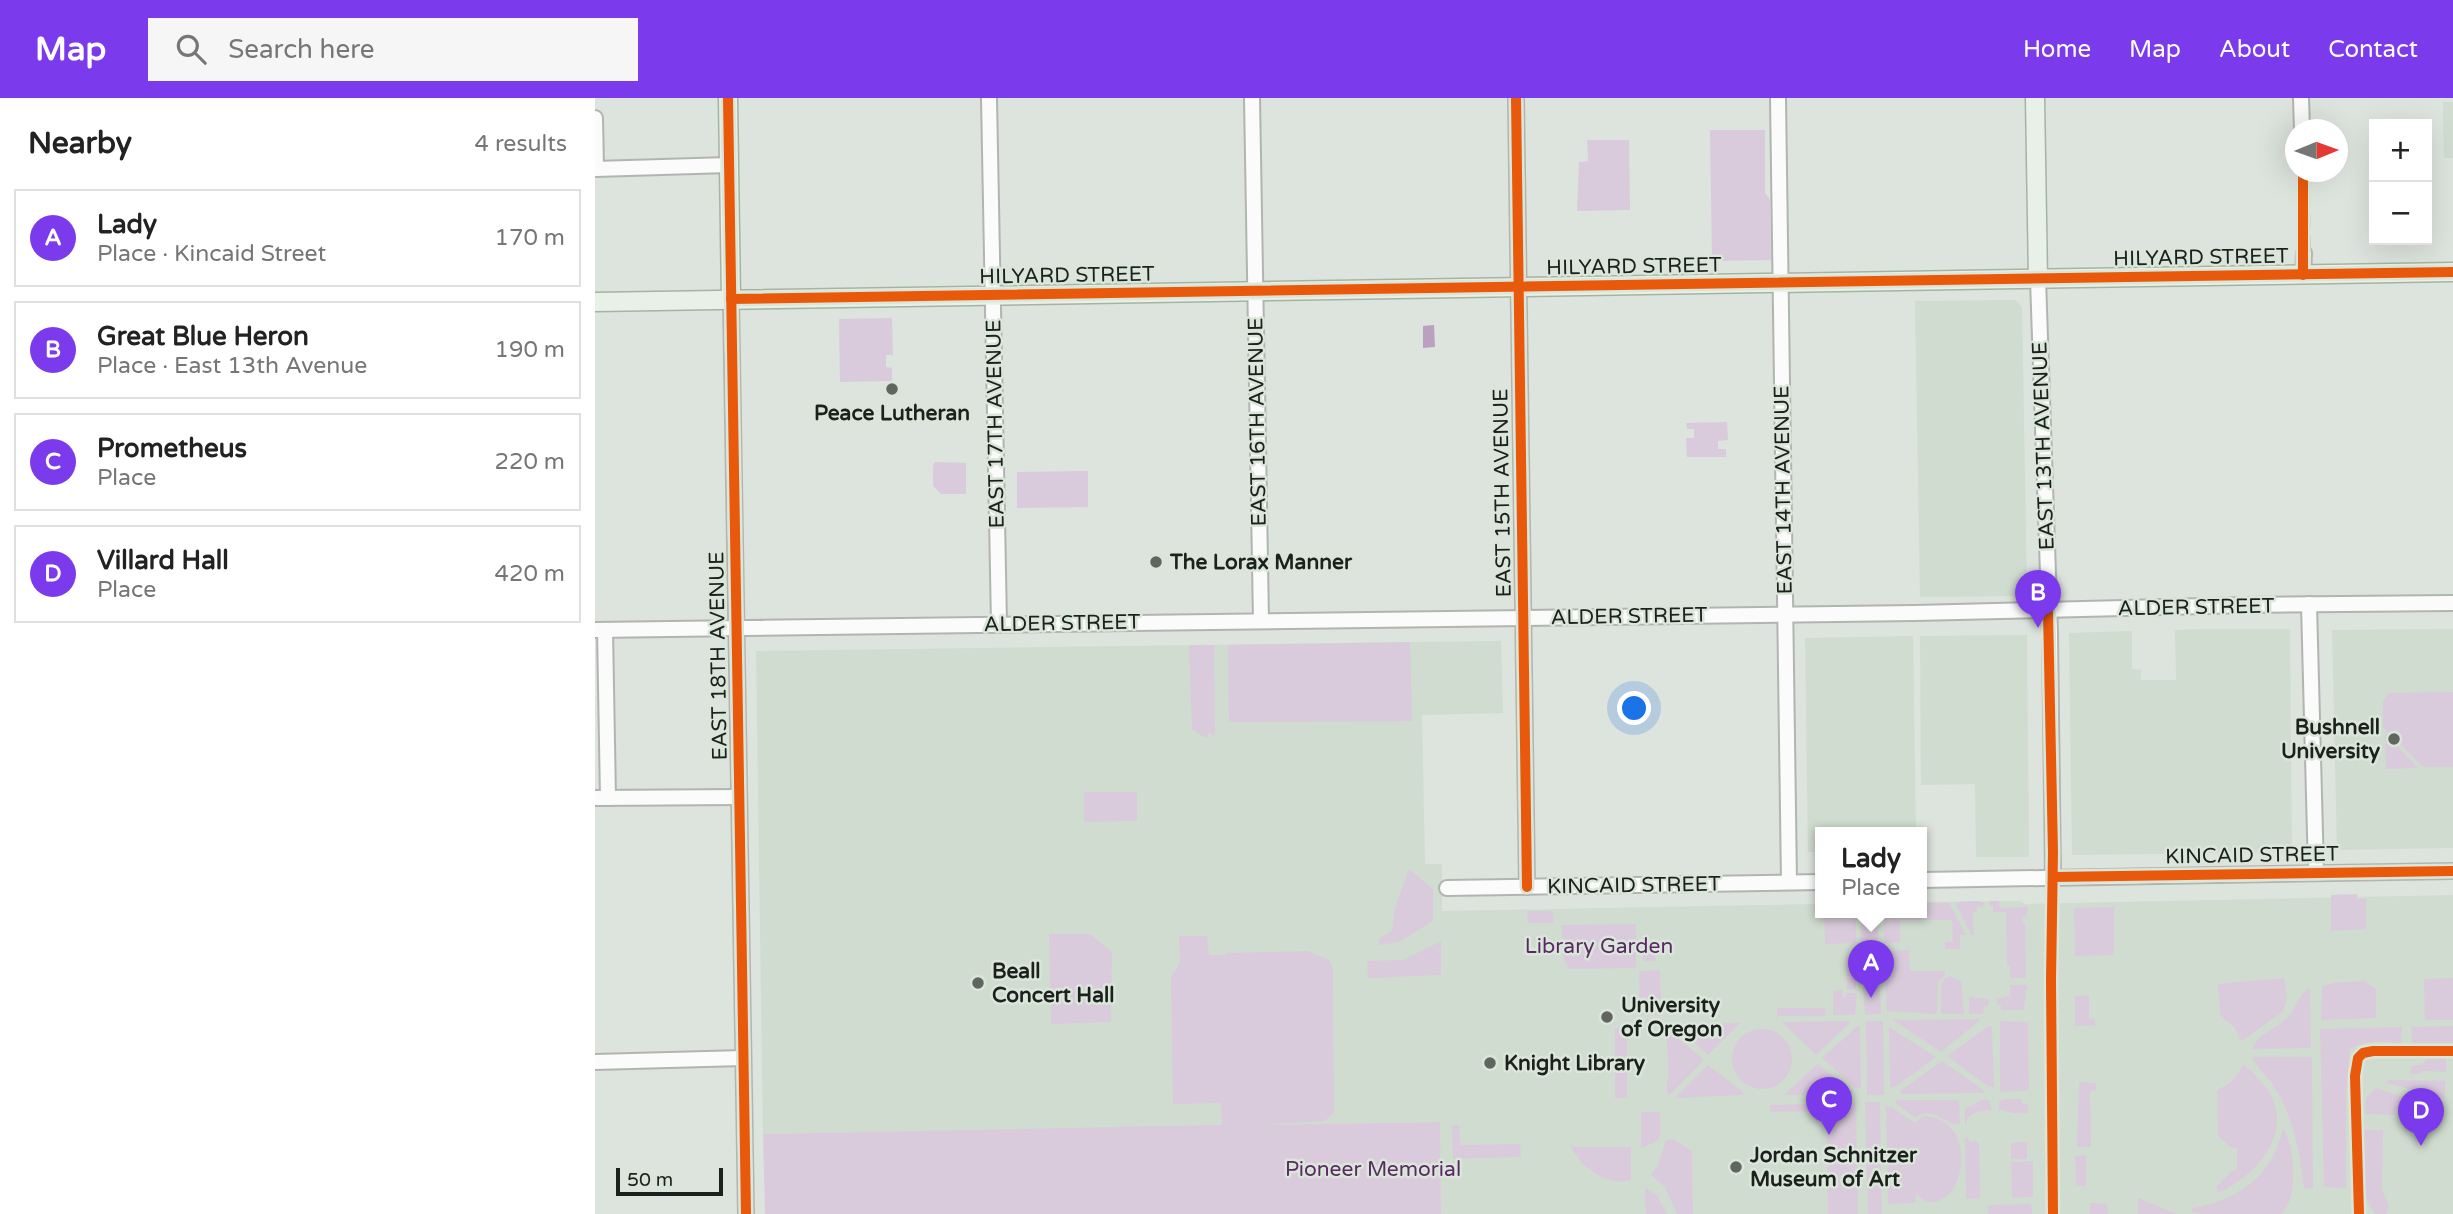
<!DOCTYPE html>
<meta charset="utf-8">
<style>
body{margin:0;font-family:"Varela Round",sans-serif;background:#f6f6f6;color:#222}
.controls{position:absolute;right:21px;top:21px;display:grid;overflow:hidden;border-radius:0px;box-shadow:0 7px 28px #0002}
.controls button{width:63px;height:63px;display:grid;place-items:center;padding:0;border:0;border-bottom:2px solid #e0e0e0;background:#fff;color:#222;font:35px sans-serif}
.compass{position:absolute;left:1690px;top:21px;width:63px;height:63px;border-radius:50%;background:#fff;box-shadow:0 7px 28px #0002;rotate:89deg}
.scale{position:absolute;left:21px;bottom:18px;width:107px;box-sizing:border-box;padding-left:7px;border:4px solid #1d211d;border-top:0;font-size:19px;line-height:24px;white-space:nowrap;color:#1d211d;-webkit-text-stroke:5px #dbe6da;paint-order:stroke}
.you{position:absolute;left:1040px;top:611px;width:24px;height:24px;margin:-18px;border:5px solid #fff;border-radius:50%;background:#1a73e8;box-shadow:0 0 0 10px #1a73e833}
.badge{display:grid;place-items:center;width:46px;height:46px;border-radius:50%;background:#7c3aed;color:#fff;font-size:23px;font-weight:700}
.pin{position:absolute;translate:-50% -58px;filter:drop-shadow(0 2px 4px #0008)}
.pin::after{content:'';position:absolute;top:37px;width:24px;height:21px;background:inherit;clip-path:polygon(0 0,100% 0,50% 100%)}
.popup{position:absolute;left:1220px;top:729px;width:112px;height:91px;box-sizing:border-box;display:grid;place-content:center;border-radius:0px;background:#fff;filter:drop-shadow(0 2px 5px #0005);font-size:23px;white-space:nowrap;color:#767676}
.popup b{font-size:26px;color:#222}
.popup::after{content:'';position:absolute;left:50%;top:100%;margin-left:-14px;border:14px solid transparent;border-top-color:#fff}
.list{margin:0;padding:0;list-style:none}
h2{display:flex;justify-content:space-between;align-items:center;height:91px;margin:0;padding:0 28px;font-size:30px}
h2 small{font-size:23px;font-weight:400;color:#767676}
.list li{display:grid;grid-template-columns:46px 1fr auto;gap:21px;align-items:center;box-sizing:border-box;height:98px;margin:0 14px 14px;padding:0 14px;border:2px solid #e0e0e0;border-radius:0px}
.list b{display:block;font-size:26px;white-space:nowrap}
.list p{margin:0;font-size:23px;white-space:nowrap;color:#767676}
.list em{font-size:23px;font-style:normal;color:#767676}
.icon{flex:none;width:38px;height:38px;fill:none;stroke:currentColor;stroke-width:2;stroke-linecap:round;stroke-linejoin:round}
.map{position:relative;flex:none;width:1858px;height:1116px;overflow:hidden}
header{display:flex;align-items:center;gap:42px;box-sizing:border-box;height:98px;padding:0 35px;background:#7c3aed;color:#fff}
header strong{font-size:33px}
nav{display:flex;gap:38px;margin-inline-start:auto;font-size:24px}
.search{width:490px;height:63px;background:#f6f6f6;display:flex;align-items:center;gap:18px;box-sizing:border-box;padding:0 24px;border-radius:0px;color:#767676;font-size:26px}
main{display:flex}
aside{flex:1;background:#fff}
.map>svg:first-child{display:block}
</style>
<header>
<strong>Map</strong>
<div class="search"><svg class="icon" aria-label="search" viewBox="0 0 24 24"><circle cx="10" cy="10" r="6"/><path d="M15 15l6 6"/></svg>Search here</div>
<nav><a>Home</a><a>Map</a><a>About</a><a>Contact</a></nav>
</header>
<main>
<aside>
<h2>Nearby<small>4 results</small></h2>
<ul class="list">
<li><span class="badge">A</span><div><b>Lady</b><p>Place · Kincaid Street</p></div><em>170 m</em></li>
<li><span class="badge">B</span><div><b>Great Blue Heron</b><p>Place · East 13th Avenue</p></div><em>190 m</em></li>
<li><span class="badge">C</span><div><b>Prometheus</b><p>Place</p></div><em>220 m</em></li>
<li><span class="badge">D</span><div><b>Villard Hall</b><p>Place</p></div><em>420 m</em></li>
</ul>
</aside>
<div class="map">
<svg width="1858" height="1116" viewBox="0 0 1858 1116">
<rect width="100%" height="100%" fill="#dde3dd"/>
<!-- built -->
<g fill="#d0dccf">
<polygon points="1848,4 1858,4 1858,60 1849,60"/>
<polygon points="1420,202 1427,209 1432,498 1325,499 1320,203"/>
<polygon points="1610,531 1695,531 1697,754 1477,757 1474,535 1537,533 1537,571 1546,572 1546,582 1581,582 1580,532"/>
<polygon points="1858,531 1858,750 1742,752 1737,532"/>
<polygon points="1432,537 1434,759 1381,759 1380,686 1326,687 1325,538"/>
<polygon points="1318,538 1321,734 1225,734 1225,754 1213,754 1210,540"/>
<polygon points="906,543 908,615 827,617 830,766 847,766 847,813 1225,806 1225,814 1327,814 1327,804 1424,803 1431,806 1858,797 1858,1116 846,1116 844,1024 168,1036 161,553"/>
</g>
<!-- green -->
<g fill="#d9cbdb">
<polygon points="1115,32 1170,32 1170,95 1175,102 1176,162 1117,163"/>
<polygon points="992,42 1034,42 1035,112 982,113 984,64 993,63"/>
<polygon points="297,220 298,257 291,257 291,269 297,270 297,283 245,284 244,221"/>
<polygon points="1132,324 1133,342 1123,343 1123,351 1131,351 1131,359 1092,359 1091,340 1099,340 1099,331 1092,331 1091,325"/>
<polygon points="340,364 371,365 371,396 346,396 338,388 338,368"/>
<polygon points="493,373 493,409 422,410 422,374"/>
<polygon points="815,544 817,623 634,624 633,547"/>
<polygon points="594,547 619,547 620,640 615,634 611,640 597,632"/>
<polygon points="1858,594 1858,669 1828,669 1788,629 1788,603 1795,595"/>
<polygon points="1790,636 1823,670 1791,671"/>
<polygon points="489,694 542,694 542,723 489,724"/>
<polygon points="814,771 838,791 838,823 804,844 784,847 784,841 797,833 800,810"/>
<polygon points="1762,796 1763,801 1771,801 1771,831 1736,833 1736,797"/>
<polygon points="1384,803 1389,805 1390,808 1382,809 1382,814 1378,814 1379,837 1376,837 1361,806 1363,804"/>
<polygon points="1394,803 1404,803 1405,810 1433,809 1431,818 1428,819 1428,825 1430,825 1431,880 1415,880 1415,868 1412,868 1411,814 1398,814 1398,808 1394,808"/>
<polygon points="1327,805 1354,805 1371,837 1365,837 1365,851 1350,851 1350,844 1358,844 1357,822 1305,822 1305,844 1289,845 1289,821 1286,814 1327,814"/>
<polygon points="1519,809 1519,857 1480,858 1479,810"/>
<polygon points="932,813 958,813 959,825 933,825"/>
<polygon points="1229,814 1270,814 1261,822 1261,845 1230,846"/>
<polygon points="1269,821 1278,821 1283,825 1283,845 1266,845 1266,825"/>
<polygon points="1041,826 1041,870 975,871 968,860 967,827"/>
<polygon points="454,836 495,836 517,854 516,924 456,926"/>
<polygon points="584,838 612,838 614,857 630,857 631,855 713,853 734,862 738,871 739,1014 730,1023 664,1027 845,1024 846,1116 170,1116 168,1036 627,1027 626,1005 578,1006 576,887 576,880 585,864"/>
<polygon points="846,843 846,877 773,880 772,863 808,862"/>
<polygon points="1048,843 1060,843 1061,863 1048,863"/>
<polygon points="1314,852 1315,873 1350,873 1350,877 1343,884 1342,914 1340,916 1292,913 1289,853"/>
<polygon points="1266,853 1283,853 1286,916 1270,917"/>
<polygon points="1251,858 1261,858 1261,891 1252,892"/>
<polygon points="1065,872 1066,917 1045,917 1044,873"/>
<polygon points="1356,878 1366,883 1369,916 1348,916 1346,914 1346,887 1350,880"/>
<path d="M1689 880C1691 893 1695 904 1685 916L1646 943 1640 930 1625 917 1623 886Z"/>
<polygon points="1858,880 1858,922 1830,922 1829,881"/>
<polygon points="1769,883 1781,891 1781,920 1726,922 1727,889 1737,885"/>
<polygon points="1415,887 1432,887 1429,912 1406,912 1406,908 1402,906 1402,901 1415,898"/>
<path d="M1715 890 1716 950 1657 951C1664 935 1679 932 1691 921 1701 912 1703 896 1715 890Z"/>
<polygon points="1247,892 1248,899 1251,899 1251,895 1262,895 1260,917 1238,917 1238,893"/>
<polygon points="1494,897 1494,920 1500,921 1500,927 1480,928 1480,898"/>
<polygon points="1374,899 1394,901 1393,908 1388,909 1389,916 1374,916"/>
<polygon points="1182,910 1230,910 1231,918 1182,918"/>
<polygon points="1386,921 1346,954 1298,922"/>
<polygon points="1257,923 1221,957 1187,924"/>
<polygon points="1273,923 1288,923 1289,997 1272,997 1271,925"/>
<polygon points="1405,923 1433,924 1434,990 1430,993 1405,994"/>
<polygon points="1145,925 1113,957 1079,926"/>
<polygon points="1394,928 1397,928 1399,989 1394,989 1352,958"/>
<polygon points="1858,928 1858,945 1817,945 1816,929"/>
<polygon points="1262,929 1265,929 1266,990 1261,990 1227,960"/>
<polygon points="1294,929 1341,959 1300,989 1295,990"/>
<path d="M1807 929 1806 946C1787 943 1772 942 1755 951L1751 995V1090L1729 1089 1725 931Z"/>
<rect x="1020" y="930" width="12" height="70"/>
<polygon points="1071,930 1109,962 1075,996 1072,996 1072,981 1074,981"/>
<circle cx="1167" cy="961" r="30"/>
<path d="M1657 959H1717L1718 1090 1709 1091C1705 1055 1699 1021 1680 990 1674 979 1662 971 1657 959Z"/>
<polygon points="1851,960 1851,974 1828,973 1823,976 1816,976 1816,968 1826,967 1832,961"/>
<polygon points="1347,963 1388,992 1389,995 1306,996 1305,993"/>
<polygon points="1223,966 1257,994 1258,996 1189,997"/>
<polygon points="1113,967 1148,994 1149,997 1080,1000"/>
<path d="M1647 967C1655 969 1660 978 1666 984 1706 1026 1664 1078 1622 1095V1088L1637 1073 1642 1072V1050H1637L1623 1038 1622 992C1633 987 1644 979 1647 967Z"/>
<polygon points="1794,982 1850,983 1850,1000 1791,985"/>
<polygon points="1484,984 1501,985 1501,992 1495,993 1496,1049 1482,1049"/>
<polygon points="1782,990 1820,1003 1819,1009 1800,1010 1800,1017 1770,1016 1771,1000"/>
<polygon points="1409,1001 1427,1001 1427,1006 1433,1006 1433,1015 1418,1015 1404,1012 1404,1004"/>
<path d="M1301 1002H1364L1365 1026C1348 1027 1337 1006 1320 1020L1301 1005Z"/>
<polygon points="1386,1002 1394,1002 1397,1012 1381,1014 1372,1020 1372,1026 1370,1025 1370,1011"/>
<polygon points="1270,1004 1285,1004 1287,1116 1273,1116"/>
<polygon points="1231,1005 1261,1005 1263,1116 1233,1116"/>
<polygon points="1226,1006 1226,1013 1175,1014 1175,1007"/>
<path d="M1291 1009H1296L1320 1025 1328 1018C1384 1019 1373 1109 1332 1104L1321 1096 1320 1105 1293 1106Z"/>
<path d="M1046 1014H1065C1065 1038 1071 1041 1046 1050Z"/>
<polygon points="857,1027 864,1027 865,1047 925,1046 926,1059 858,1061"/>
<path d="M1688 1030C1700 1048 1704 1101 1686 1116H1605L1597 1114V1110C1644 1103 1678 1077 1688 1030Z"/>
<path d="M1769 1032H1788L1787 1091 1794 1108 1791 1116H1781C1763 1100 1769 1055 1769 1032Z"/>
<polygon points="1370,1040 1373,1040 1374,1044 1381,1043 1384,1045 1385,1100 1371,1101"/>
<polygon points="1078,1041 1097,1053 1098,1116 1082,1116 1070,1089 1056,1077 1063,1067 1071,1042"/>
<polygon points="1432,1044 1432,1061 1416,1061 1416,1045"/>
<path d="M976 1049H1036V1082C1012 1089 987 1070 976 1049Z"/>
<polygon points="1491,1057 1491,1088 1481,1088 1480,1058"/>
<polygon points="1438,1063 1438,1099 1417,1100 1416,1064"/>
<polygon points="1050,1090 1061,1096 1072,1116 1051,1116"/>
<polygon points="1543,1100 1582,1116 1543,1116"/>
<polygon points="1495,1105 1512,1106 1513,1116 1495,1116"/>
<polygon points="1436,1106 1437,1116 1393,1116 1393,1107"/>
</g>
<!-- water -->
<polygon fill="#bba1c0" points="839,227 840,249 828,250 828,228"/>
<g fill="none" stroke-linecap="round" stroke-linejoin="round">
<!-- minor-tunnel -->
<polyline stroke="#b7bcb7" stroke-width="14" stroke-dasharray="14 7" stroke-linecap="butt" points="1708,74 1709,155"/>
<!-- minor casing -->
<g stroke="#b1b5b0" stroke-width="18">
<g id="minor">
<polyline points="394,0 404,526"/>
<polyline points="657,0 666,523"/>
<polyline points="921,0 932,789"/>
<polyline points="1183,0 1194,784"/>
<polyline points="1706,0 1707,32"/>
<polyline points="0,20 1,71"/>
<polyline points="0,71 134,67"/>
<polyline points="1708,177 1709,155"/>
<polyline points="1443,181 1455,535 1458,779"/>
<polyline points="136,201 151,1116"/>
<polyline points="1714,506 1721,774"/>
<polyline points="0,532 1320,515 1651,507 1858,505"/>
<polyline points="10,532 13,700"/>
<polyline points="0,700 144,699"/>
<polyline points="1327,782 1858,773"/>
<polyline points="852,790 1225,784"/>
<polyline points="0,964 148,960"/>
</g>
</g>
<!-- major casing -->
<g stroke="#a4b4a3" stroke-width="21">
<g id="major">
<polyline points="133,0 136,201"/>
<polyline points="1440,0 1443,181"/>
<polyline points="0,204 1858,174"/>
</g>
</g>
<!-- minor -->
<use href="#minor" stroke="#fafbfa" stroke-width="14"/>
<!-- major -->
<use href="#major" stroke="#e8f0e7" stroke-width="18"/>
<!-- cycleway casing -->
<g stroke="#dbe6da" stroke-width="15">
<g id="cycleway">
<polyline points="133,0 151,1116"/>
<polyline points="921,0 932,789"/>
<polyline points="1708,177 1708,74"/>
<polyline points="136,201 1858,174"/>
<polyline points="1453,513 1458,755 1456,882 1458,1116"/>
<polyline points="1458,779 1858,773"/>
<polyline points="1764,1116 1760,978 1763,960 1768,955 1778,953 1858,953"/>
</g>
</g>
<!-- cycleway -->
<use href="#cycleway" stroke="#e8590c" stroke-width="10"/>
</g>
<!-- markers -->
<g fill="#606560" stroke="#dbe6da" stroke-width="2.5">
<circle cx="297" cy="291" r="7"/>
<circle cx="561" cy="464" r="7"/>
<circle cx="1799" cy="641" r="7"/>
<circle cx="383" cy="885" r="7"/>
<circle cx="1012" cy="919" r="7"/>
<circle cx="895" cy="965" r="7"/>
<circle cx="1141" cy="1069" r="7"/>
</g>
<g text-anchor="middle" stroke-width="5" stroke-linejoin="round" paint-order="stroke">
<!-- street labels -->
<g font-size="21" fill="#1d211d" stroke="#dbe6da">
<text transform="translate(1606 159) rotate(-1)" y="7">HILYARD STREET</text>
<text transform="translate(1039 168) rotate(-1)" y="7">HILYARD STREET</text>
<text transform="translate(472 177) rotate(-1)" y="7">HILYARD STREET</text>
<text transform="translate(662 324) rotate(-91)" y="7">EAST 16TH AVENUE</text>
<text transform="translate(400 326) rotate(-91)" y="7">EAST 17TH AVENUE</text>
<text transform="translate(1448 348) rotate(-92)" y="7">EAST 13TH AVENUE</text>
<text transform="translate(1188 392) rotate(-91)" y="7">EAST 14TH AVENUE</text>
<text transform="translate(907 395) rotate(-91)" y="7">EAST 15TH AVENUE</text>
<text transform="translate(1601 509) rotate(-1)" y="7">ALDER STREET</text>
<text transform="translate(1034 518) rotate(-1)" y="7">ALDER STREET</text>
<text transform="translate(467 525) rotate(-1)" y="7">ALDER STREET</text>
<text transform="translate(123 558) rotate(-91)" y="7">EAST 18TH AVENUE</text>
<text transform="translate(1657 757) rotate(-1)" y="7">KINCAID STREET</text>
<text transform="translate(1039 787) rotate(-1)" y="7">KINCAID STREET</text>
</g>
<!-- poi labels -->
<g font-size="21" font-weight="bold" fill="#1d211d" stroke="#dbe6da" text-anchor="start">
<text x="297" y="322" text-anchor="middle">Peace Lutheran</text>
<text x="575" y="471">The Lorax Manner</text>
<text x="1785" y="636" text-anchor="end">Bushnell<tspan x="1785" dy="24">University</tspan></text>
<text x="397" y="880">Beall<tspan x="397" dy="24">Concert Hall</tspan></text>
<text x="1026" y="914">University<tspan x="1026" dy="24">of Oregon</tspan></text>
<text x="909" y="972">Knight Library</text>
<text x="1155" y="1064">Jordan Schnitzer<tspan x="1155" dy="24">Museum of Art</tspan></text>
</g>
<!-- park labels -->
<g font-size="21" fill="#5a2963" stroke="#dbe6da">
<text x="1004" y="855">Library Garden</text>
<text x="778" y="1078">Pioneer Memorial</text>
</g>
</g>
</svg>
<div class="controls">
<button>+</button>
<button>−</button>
</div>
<svg class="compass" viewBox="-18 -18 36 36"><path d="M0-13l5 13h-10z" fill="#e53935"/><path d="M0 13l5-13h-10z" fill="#767676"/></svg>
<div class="scale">50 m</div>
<div class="you"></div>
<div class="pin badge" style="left:1276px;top:900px">A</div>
<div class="popup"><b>Lady</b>Place</div>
<div class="pin badge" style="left:1443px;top:530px">B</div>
<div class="pin badge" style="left:1234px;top:1037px">C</div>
<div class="pin badge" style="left:1826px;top:1048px">D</div>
</div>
</main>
